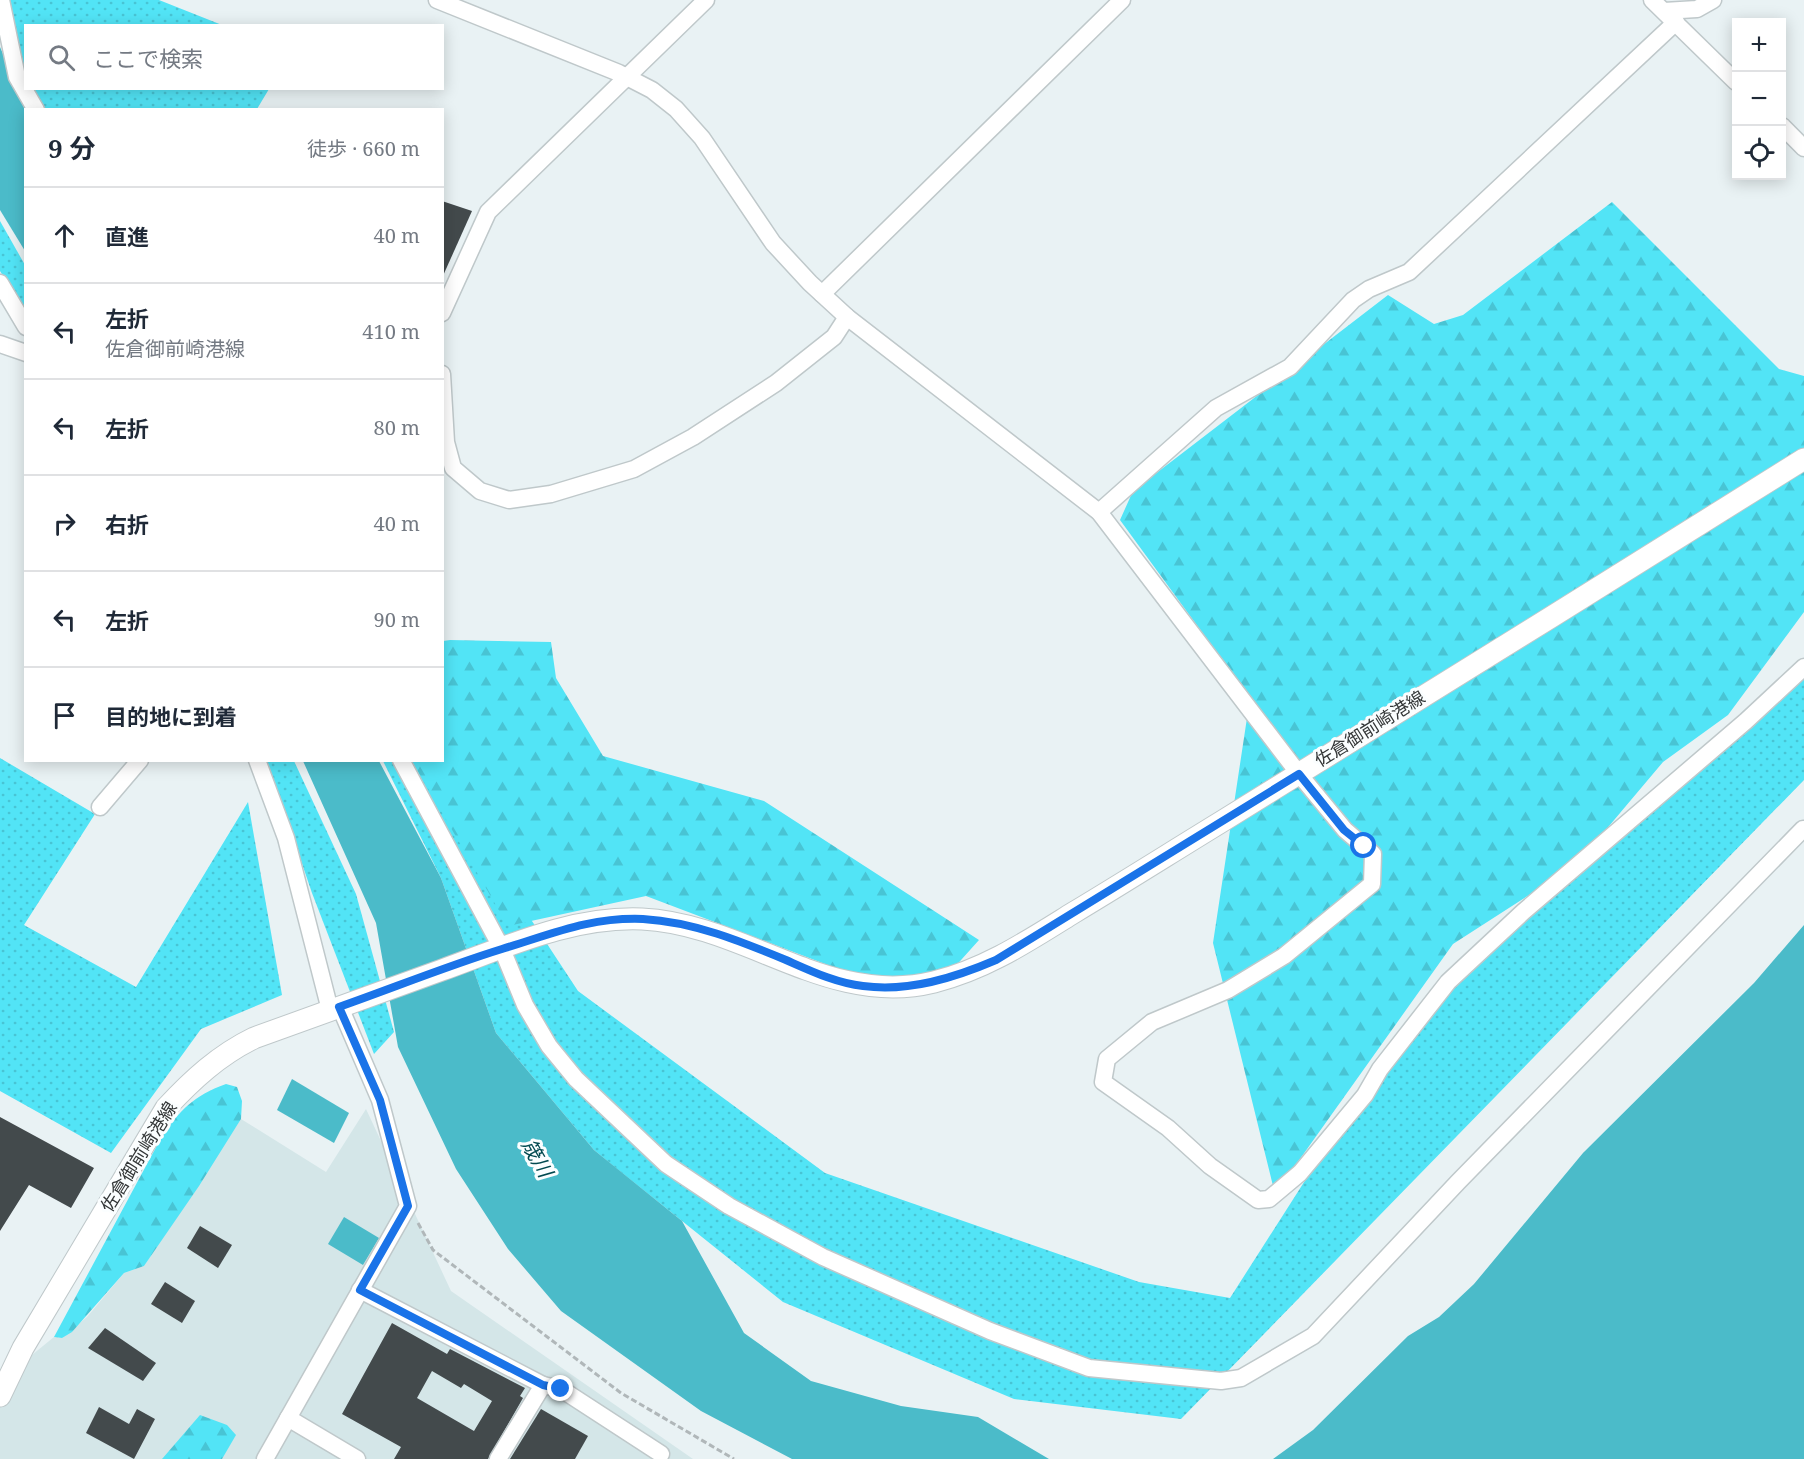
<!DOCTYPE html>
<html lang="ja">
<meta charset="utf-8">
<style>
body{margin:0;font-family:"Noto Serif","Noto Sans JP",serif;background:#f6f6f7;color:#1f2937}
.controls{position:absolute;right:18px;top:18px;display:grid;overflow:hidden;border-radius:0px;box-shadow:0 3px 15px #0003}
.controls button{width:54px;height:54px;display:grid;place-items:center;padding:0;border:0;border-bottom:2px solid #e0e1e3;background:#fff;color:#1f2937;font:30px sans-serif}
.stop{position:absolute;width:18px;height:18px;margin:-14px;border:4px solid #1a73e8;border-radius:50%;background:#fff}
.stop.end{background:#1a73e8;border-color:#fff;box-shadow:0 2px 6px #0008}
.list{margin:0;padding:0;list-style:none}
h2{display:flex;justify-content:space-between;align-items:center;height:78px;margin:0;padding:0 24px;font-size:26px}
h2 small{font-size:20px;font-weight:400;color:#747a83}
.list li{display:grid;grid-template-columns:39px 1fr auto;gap:18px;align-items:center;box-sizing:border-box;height:96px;padding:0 24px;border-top:2px solid #e0e1e3}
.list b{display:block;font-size:22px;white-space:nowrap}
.list p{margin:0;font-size:20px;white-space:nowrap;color:#747a83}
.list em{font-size:20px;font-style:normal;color:#747a83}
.icon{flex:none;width:33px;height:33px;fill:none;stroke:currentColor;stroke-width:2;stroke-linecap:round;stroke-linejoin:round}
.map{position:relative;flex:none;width:1804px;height:1459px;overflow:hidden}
.search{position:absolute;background:#fff;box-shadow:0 3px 15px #0003;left:24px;top:24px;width:420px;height:66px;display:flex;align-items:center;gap:15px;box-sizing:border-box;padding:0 21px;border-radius:0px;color:#747a83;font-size:22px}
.panel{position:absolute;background:#fff;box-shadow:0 3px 15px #0003;left:24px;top:108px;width:420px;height:654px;border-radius:0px}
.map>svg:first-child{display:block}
</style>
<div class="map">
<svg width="1804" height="1459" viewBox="0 0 1804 1459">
<defs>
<pattern id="green-dots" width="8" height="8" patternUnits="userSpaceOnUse" patternTransform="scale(1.5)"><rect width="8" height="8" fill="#52e4f6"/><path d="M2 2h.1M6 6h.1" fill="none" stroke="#48c4d4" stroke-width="1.8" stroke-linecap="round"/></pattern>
<pattern id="forest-firs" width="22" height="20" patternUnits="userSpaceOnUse" patternTransform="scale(1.5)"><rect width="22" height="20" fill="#52e4f6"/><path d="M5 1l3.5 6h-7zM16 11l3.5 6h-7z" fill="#48c4d4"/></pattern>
</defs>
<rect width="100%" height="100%" fill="#e9f2f4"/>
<!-- built -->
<polygon fill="#d4e6e8" points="366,1109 451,1291 693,1459 0,1459 0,1381 54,1337 62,1338 87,1317 124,1273 144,1266 241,1119 326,1172"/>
<!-- green -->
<g fill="url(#green-dots)">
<polygon points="0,0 159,0 222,25 26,26 26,88 269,89 257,109 29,109"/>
<polygon points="0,221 25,265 25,311 0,271"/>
<polygon points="1804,667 1804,780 1181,1419 1014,1399 783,1302 616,1168 594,1150 496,1033 441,878 383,761 427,761 578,991 825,1173 1139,1282 1230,1298 1322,1154 1456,971"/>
<polygon points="0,758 95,814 24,925 136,987 248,802 282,995 201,1029 111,1153 0,1091"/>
<polygon points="267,761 294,761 356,894 394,1032 374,1054 312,893"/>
</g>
<!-- forest -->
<g fill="url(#forest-firs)">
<polygon points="1612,202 1779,369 1804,376 1804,612 1728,715 1663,762 1577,864 1453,944 1275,1194 1213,943 1250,698 1120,520 1133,491 1388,295 1434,324 1463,315"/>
<polygon points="450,640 551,642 556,678 603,756 764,801 979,940 944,979 854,975 646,896 508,926 412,761 442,760 443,641"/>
<path d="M226 1084 237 1087 242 1101 241 1119 199 1186 144 1266 124 1273 72 1332 62 1338 54 1337 161 1138C180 1110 193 1096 226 1084Z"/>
<polygon points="200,1415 227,1425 236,1435 222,1459 162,1459"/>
</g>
<!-- water -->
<g fill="#4bbbc9">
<polygon points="0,47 27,109 25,251 0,210"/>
<polygon points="303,761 379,761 441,878 496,1033 594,1150 682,1221 744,1333 811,1381 901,1406 978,1417 1049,1459 792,1459 701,1411 561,1311 508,1249 456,1169 398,1047 376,923"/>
<polygon points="1804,925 1804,1459 1273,1459 1313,1430 1408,1336 1439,1317 1474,1284 1583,1153 1754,983"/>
<polygon points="292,1079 349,1113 334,1143 277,1110"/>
<polygon points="344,1217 379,1238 363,1265 328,1244"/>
</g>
<!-- building -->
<g fill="#434a4c" fill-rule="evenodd">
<polygon points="442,201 472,211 442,278"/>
<polygon points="0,1117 94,1168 71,1208 29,1185 0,1231"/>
<polygon points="200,1226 232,1245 218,1268 187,1248"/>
<polygon points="165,1282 195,1301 182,1323 151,1304"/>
<path d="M392 1323 447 1354 450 1349 525 1388 520 1396 523 1398 488 1459H394L401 1447 342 1414ZM432 1371 461 1388 464 1384 492 1401 474 1431 417 1398Z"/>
<polygon points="105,1328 156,1363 143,1381 88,1348"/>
<polygon points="99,1407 129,1424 137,1409 155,1419 134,1459 86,1433"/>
<polygon points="541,1409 588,1436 575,1459 510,1459"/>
</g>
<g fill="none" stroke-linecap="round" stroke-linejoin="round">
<!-- minor casing -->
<g stroke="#bfc8ca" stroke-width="19">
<g id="minor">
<polyline points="1,0 17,77 36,110"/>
<polyline points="437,0 619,73 652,90 676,109 702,138 773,243 810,283 847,317 1099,512 1299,774 1345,830 1373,854 1372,884 1284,956 1228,990 1152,1022 1107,1059 1103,1082 1168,1128 1210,1166 1258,1200 1269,1199 1300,1173 1365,1095 1380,1069 1448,982 1523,912 1746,721 1804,667"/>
<polyline points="1652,0 1736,82"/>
<polyline points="1664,11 1697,9 1713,0"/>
<polyline points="1782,126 1804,148"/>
<polyline points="0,283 26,327"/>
<polyline points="822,294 1122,0"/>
<polyline points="442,313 488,212 706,0"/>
<polyline points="0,344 26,353"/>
<polyline points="442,374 446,442 453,468 480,491 509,500 551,494 634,469 693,437 776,383 834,337 847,317"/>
<polyline points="1099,512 1216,408 1290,367 1353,300 1369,289 1409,272 1676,22"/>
<polyline points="257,760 286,838 330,1010"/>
<polyline points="401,760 502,949 525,1005 549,1046 576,1079 666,1164 729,1206 823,1257 990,1331 1089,1368 1221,1381 1241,1378 1313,1336 1458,1182 1803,829"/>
<polyline points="100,807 140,760"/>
<polyline points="360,1290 543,1385 498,1459"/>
<polyline points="543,1385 561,1389 661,1454"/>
<polyline points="288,1418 357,1459"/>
<polyline points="265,1459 408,1206 380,1100 340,1007"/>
</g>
</g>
<!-- major casing -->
<g stroke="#bfc8ca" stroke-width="23">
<path id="major" d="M0 1396 23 1348 166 1108C192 1080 219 1055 254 1038 316 1015 379 993 442 970 506 947 572 916 642 919 746 924 828 1008 934 982 986 969 1028 941 1073 913 1123 883 1172 852 1221 822 1416 701 1610 581 1804 459"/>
</g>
<!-- path -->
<polyline stroke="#b0b7b9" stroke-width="3" stroke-dasharray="6 3" stroke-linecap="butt" points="418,1223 433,1250 621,1393 734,1459"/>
<!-- minor -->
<use href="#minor" stroke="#fff" stroke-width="16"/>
<!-- major -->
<use href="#major" stroke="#fff" stroke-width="21"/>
</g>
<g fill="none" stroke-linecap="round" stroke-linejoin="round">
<!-- route -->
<path stroke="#1a73e8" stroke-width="8" d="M561 1389 543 1385 360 1290 408 1206 380 1100 339 1007C393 988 447 966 502 949 552 934 590 917 643 919 694 922 740 941 786 960 811 971 836 983 863 986 909 992 954 978 996 960L1299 774 1344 830 1364 846"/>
</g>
<g text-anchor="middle" stroke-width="6" stroke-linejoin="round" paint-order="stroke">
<!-- street labels -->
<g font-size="18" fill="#343738" stroke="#fbfeff">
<text transform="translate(1370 729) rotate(-32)" y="6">佐倉御前崎港線</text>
<text transform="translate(139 1157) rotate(-58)" y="6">佐倉御前崎港線</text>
</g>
<!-- water labels -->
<g font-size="20" font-style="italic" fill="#014950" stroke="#fbfeff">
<text transform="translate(537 1158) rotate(60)" y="7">筬川</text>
</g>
</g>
</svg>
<div class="controls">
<button>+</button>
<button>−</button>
<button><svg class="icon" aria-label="locate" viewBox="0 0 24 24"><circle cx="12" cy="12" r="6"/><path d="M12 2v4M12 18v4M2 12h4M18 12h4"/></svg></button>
</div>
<div class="stop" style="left:1364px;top:846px"></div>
<div class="stop end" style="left:561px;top:1389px"></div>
<div class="search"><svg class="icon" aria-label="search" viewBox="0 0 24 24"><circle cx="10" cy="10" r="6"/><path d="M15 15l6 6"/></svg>ここで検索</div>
<section class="panel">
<h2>9 分<small>徒歩 · 660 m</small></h2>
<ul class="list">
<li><svg class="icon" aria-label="ahead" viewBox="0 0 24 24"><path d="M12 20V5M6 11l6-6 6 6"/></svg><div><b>直進</b></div><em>40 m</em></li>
<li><svg class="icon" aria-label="left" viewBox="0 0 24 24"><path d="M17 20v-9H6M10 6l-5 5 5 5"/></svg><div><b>左折</b><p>佐倉御前崎港線</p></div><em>410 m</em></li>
<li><svg class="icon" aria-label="left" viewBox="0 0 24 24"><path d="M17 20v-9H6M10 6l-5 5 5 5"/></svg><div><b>左折</b></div><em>80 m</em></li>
<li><svg class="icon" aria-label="right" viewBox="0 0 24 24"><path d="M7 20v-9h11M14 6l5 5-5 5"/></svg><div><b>右折</b></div><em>40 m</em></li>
<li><svg class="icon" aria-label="left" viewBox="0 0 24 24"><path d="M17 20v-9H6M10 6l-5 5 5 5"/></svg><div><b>左折</b></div><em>90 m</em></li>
<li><svg class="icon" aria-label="arrive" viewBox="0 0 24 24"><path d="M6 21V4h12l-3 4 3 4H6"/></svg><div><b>目的地に到着</b></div></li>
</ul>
</section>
</div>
